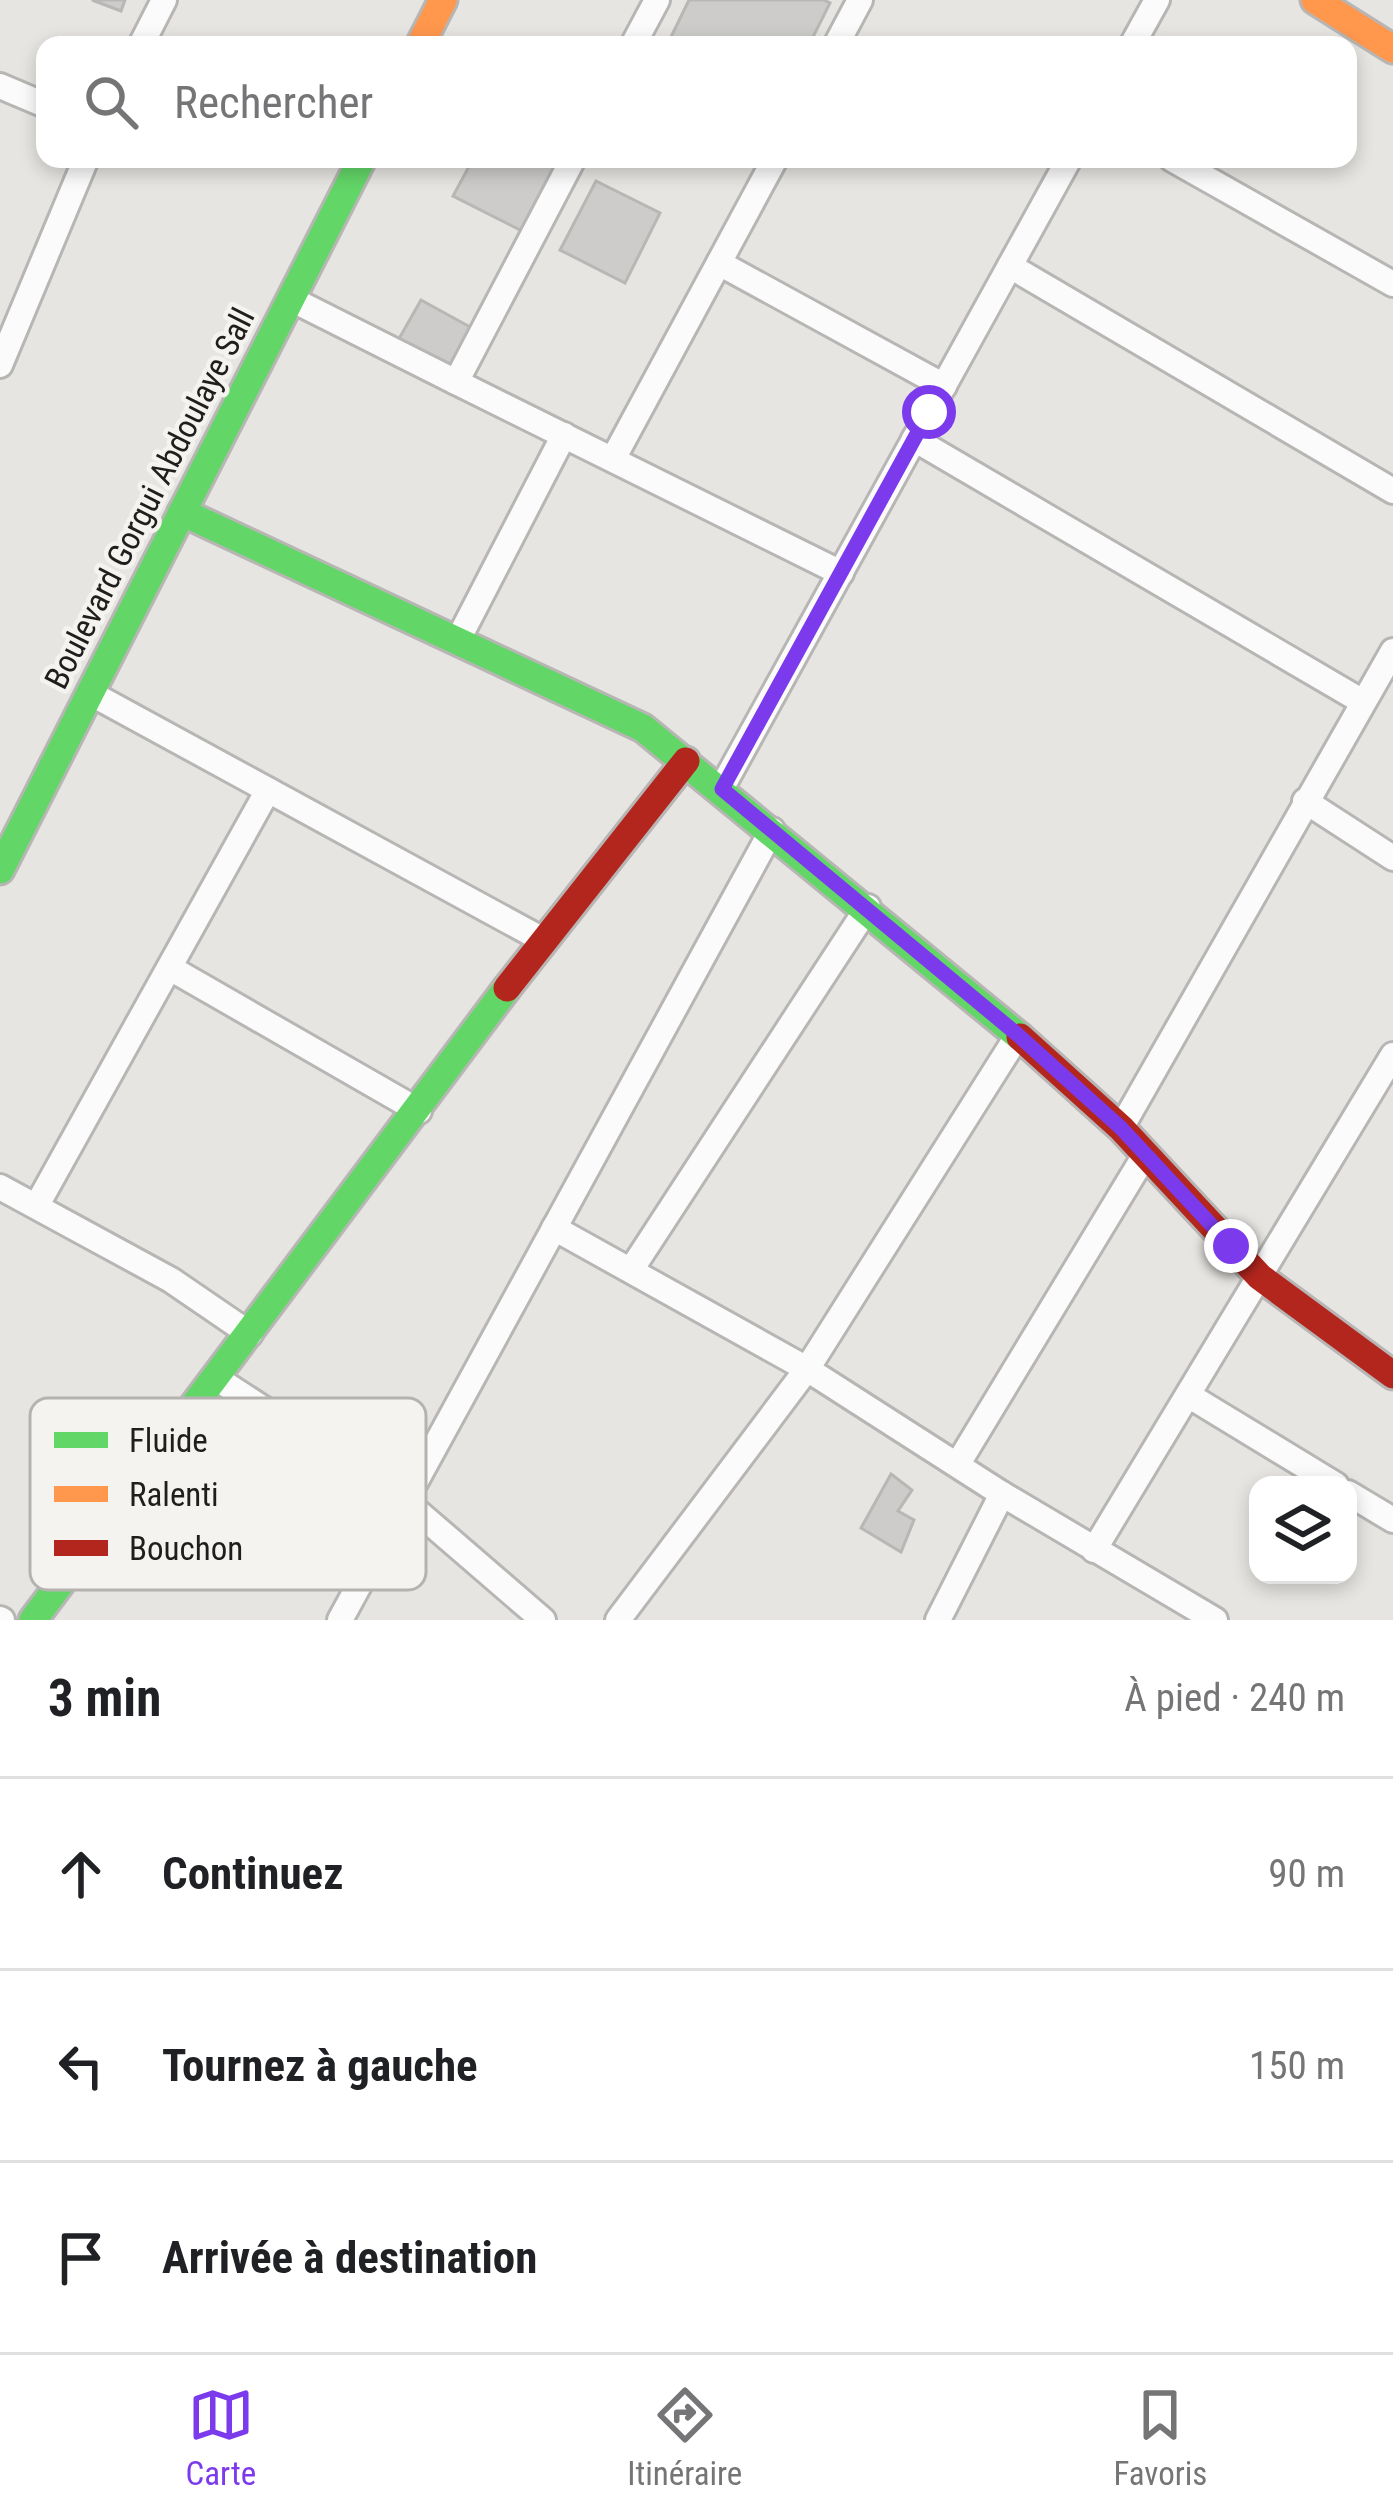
<!DOCTYPE html>
<html lang="fr">
<meta charset="utf-8">
<style>
body{margin:0;font-family:"Roboto Condensed",sans-serif;background:#f6f6f6;color:#202124}
.controls{position:absolute;right:36px;bottom:36px;display:grid;overflow:hidden;border-radius:24px;box-shadow:0 6px 18px #0003}
.controls button{width:108px;height:108px;display:grid;place-items:center;padding:0;border:0;border-bottom:3px solid #e0e0e0;background:#fff;color:#202124;font:60px sans-serif}
.stop{position:absolute;width:36px;height:36px;margin:-27px;border:9px solid #7c3aed;border-radius:50%;background:#fff}
.stop.end{background:#7c3aed;border-color:#fff;box-shadow:0 3px 12px #0008}
.list{margin:0;padding:0;list-style:none}
h2{display:flex;justify-content:space-between;align-items:center;height:156px;margin:0;padding:0 48px;font-size:51px}
h2 small{font-size:39px;font-weight:400;color:#757577}
.list li{display:grid;grid-template-columns:78px 1fr auto;gap:36px;align-items:center;box-sizing:border-box;height:192px;padding:0 48px;border-top:3px solid #e0e0e0}
.list b{display:block;font-size:45px;white-space:nowrap}
.list em{font-size:39px;font-style:normal;color:#757577}
.icon{flex:none;width:66px;height:66px;fill:none;stroke:currentColor;stroke-width:2;stroke-linecap:round;stroke-linejoin:round}
.map{position:relative;flex:none;width:1393px;height:1620px;overflow:hidden}
.search{position:absolute;background:#fff;box-shadow:0 6px 18px #0003;left:36px;right:36px;top:36px;height:132px;display:flex;align-items:center;gap:30px;box-sizing:border-box;padding:0 42px;border-radius:24px;color:#757577;font-size:45px}
.sheet{height:732px;background:#fff}
nav{display:flex;justify-content:space-around;align-items:center;box-sizing:border-box;height:168px;border-top:3px solid #e0e0e0;background:#fff;font-size:33px;color:#757577}
nav a{display:grid;justify-items:center;gap:6px}
nav .on{color:#7c3aed}
.map>svg:first-child{display:block}
</style>
<div class="map">
<svg width="1393" height="1620" viewBox="0 0 1393 1620">
<rect width="100%" height="100%" fill="#e7e5e2"/>
<!-- building -->
<g fill="#cdccca" stroke="#b8b7b5" stroke-width="3">
<polygon points="92,0 125,0 121,11"/>
<polygon points="689,0 824,0 830,3 809,45 667,45"/>
<polygon points="473,159 548,159 559,165 524,232 453,196"/>
<polygon points="596,181 660,213 625,283 560,250"/>
<polygon points="421,300 472,328 447,373 396,344"/>
<polygon points="891,1474 912,1490 898,1511 914,1520 901,1552 861,1528"/>
</g>
<g fill="none" stroke-linecap="round" stroke-linejoin="round">
<!-- street casing -->
<g stroke="#b7b6b4" stroke-width="30">
<g id="street">
<polyline points="141,45 164,0"/>
<polyline points="633,45 657,0"/>
<polyline points="836,45 860,0"/>
<polyline points="1132,45 1157,0"/>
<polyline points="0,86 45,105"/>
<polyline points="1172,159 1393,284"/>
<polyline points="719,263 944,386"/>
<polyline points="1010,266 1393,491"/>
<polyline points="291,299 456,382 573,159"/>
<polyline points="0,365 86,159"/>
<polyline points="456,382 841,573"/>
<polyline points="914,439 1363,702"/>
<polyline points="613,459 775,159"/>
<polyline points="459,638 564,435"/>
<polyline points="90,693 543,940"/>
<polyline points="721,789 1069,159"/>
<polyline points="1305,801 1393,858"/>
<polyline points="170,968 419,1111"/>
<polyline points="1121,1128 1393,651"/>
<polyline points="0,1187 171,1280 250,1334"/>
<polyline points="37,1205 268,790"/>
<polyline points="554,1228 807,1369 1002,1494 1215,1620"/>
<polyline points="631,1270 868,907"/>
<polyline points="216,1378 405,1501 543,1620"/>
<polyline points="1188,1395 1336,1485"/>
<polyline points="959,1462 1145,1155"/>
<polyline points="1348,1493 1393,1520"/>
<polyline points="1094,1550 1393,1055"/>
<polyline points="0,1619 2,1620"/>
<polyline points="340,1620 772,830"/>
<polyline points="618,1620 807,1369 1018,1035"/>
<polyline points="938,1620 1002,1494"/>
</g>
</g>
<!-- fast casing -->
<g stroke="#b7b6b4" stroke-width="33">
<g id="fast">
<polyline points="182,512 643,728 1020,1037"/>
<polyline points="0,870 362,159"/>
<polyline points="33,1620 507,988"/>
</g>
</g>
<!-- slow casing -->
<g stroke="#b7b6b4" stroke-width="33">
<g id="slow">
<polyline points="1315,0 1393,49"/>
<polyline points="420,45 443,0"/>
</g>
</g>
<!-- jam casing -->
<g stroke="#b7b6b4" stroke-width="33">
<g id="jam">
<polyline points="507,988 686,761"/>
<polyline points="1020,1037 1121,1128 1260,1277 1393,1375"/>
</g>
</g>
<!-- street -->
<use href="#street" stroke="#fbfbfb" stroke-width="24"/>
<!-- fast -->
<use href="#fast" stroke="#63d668" stroke-width="27"/>
<!-- slow -->
<use href="#slow" stroke="#ff974d" stroke-width="27"/>
<!-- jam -->
<use href="#jam" stroke="#b3261e" stroke-width="27"/>
</g>
<g fill="none" stroke-linecap="round" stroke-linejoin="round">
<!-- route -->
<polyline stroke="#7c3aed" stroke-width="15" points="929,412 722,789 1018,1035 1121,1128 1231,1246"/>
</g>
<g text-anchor="middle" stroke-width="9" stroke-linejoin="round" paint-order="stroke">
<!-- street labels -->
<g font-size="33" fill="#1f1e1d" stroke="#f5f3ef">
<text transform="translate(149 498) rotate(-63)" y="12">Boulevard Gorgui Abdoulaye Sall</text>
</g>
</g>
<!-- legend -->
<rect x="30" y="1398" width="396" height="192" rx="18" fill="#f5f3ef" stroke="#b5b3b0" stroke-width="3"/>
<rect x="54" y="1432" width="54" height="16" fill="#63d668"/>
<rect x="54" y="1486" width="54" height="16" fill="#ff974d"/>
<rect x="54" y="1540" width="54" height="16" fill="#b3261e"/>
<g font-size="33" fill="#1f1e1d">
<text x="129" y="1452">Fluide</text>
<text x="129" y="1506">Ralenti</text>
<text x="129" y="1560">Bouchon</text>
</g>
</svg>
<div class="controls">
<button><svg class="icon" aria-label="layers" viewBox="0 0 24 24"><path d="M12 4l9 5-9 5-9-5zM3 14l9 5 9-5"/></svg></button>
</div>
<div class="stop" style="left:929px;top:412px"></div>
<div class="stop end" style="left:1231px;top:1246px"></div>
<div class="search"><svg class="icon" aria-label="search" viewBox="0 0 24 24"><circle cx="10" cy="10" r="6"/><path d="M15 15l6 6"/></svg>Rechercher</div>
</div>
<section class="sheet">
<h2>3 min<small>À pied · 240 m</small></h2>
<ul class="list">
<li><svg class="icon" aria-label="ahead" viewBox="0 0 24 24"><path d="M12 20V5M6 11l6-6 6 6"/></svg><div><b>Continuez</b></div><em>90 m</em></li>
<li><svg class="icon" aria-label="left" viewBox="0 0 24 24"><path d="M17 20v-9H6M10 6l-5 5 5 5"/></svg><div><b>Tournez à gauche</b></div><em>150 m</em></li>
<li><svg class="icon" aria-label="arrive" viewBox="0 0 24 24"><path d="M6 21V4h12l-3 4 3 4H6"/></svg><div><b>Arrivée à destination</b></div></li>
</ul>
</section>
<nav>
<a class="on"><svg class="icon" aria-label="map" viewBox="0 0 24 24"><path d="M3 6l6-2 6 2 6-2v14l-6 2-6-2-6 2zM9 4v14M15 6v14"/></svg>Carte</a>
<a><svg class="icon" aria-label="directions" viewBox="0 0 24 24"><path d="M12 3l9 9-9 9-9-9zM9 14v-3h6M13 9l2 2-2 2"/></svg>Itinéraire</a>
<a><svg class="icon" aria-label="saved" viewBox="0 0 24 24"><path d="M7 4h10v16l-5-4-5 4z"/></svg>Favoris</a>
</nav>
